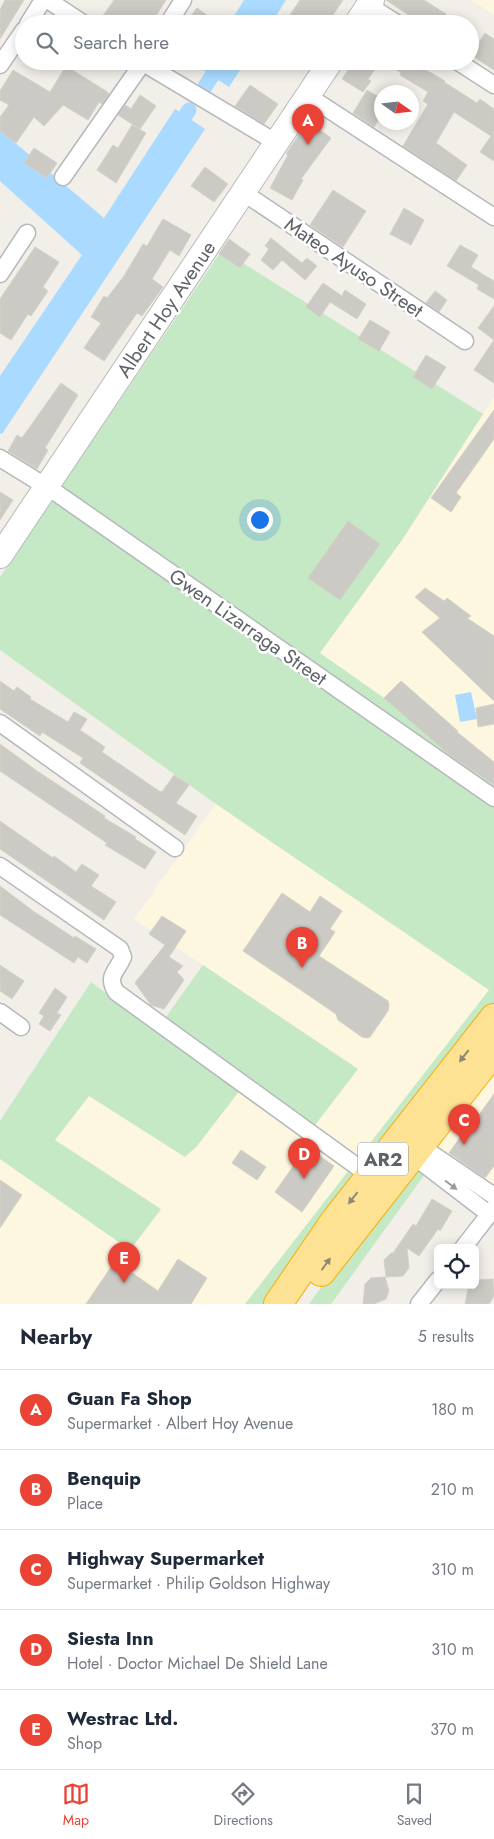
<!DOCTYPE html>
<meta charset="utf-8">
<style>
body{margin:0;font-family:Jost,sans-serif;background:#f2f2f3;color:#1f2937}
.controls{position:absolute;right:15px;bottom:15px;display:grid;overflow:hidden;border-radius:8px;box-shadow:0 2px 12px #0003}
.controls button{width:45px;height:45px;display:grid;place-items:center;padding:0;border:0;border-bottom:1px solid #e0e1e3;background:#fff;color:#1f2937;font:25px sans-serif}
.compass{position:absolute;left:374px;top:85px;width:45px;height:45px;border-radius:50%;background:#fff;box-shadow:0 2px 12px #0003;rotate:104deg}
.you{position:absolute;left:259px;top:519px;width:18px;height:18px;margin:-12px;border:4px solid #fff;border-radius:50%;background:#1a73e8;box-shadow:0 0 0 8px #1a73e833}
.badge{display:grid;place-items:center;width:32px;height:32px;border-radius:50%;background:#ea4335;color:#fff;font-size:16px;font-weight:700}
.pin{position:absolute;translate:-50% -41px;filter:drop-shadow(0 1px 2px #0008)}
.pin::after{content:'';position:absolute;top:26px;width:18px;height:15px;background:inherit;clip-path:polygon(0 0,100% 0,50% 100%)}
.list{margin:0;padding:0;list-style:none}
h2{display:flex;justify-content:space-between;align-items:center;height:65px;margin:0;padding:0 20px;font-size:21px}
h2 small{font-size:16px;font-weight:400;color:#747a83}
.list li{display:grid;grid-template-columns:32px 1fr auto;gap:15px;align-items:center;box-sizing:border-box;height:80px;padding:0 20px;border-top:1px solid #e0e1e3}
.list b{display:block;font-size:19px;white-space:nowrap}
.list p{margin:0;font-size:16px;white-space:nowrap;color:#747a83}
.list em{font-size:16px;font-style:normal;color:#747a83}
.icon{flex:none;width:28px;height:28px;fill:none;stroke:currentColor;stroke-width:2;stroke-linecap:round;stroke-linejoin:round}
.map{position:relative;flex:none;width:494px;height:1304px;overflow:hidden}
.search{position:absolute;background:#fff;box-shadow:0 2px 12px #0003;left:15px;right:15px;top:15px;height:55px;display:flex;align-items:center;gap:12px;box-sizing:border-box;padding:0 18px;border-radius:28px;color:#747a83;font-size:19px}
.sheet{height:465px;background:#fff}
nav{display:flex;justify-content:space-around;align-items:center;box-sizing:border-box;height:70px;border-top:1px solid #e0e1e3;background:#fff;font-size:14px;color:#747a83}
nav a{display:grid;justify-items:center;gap:2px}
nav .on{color:#ea4335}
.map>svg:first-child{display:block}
</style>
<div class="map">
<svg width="494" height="1304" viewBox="0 0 494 1304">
<rect width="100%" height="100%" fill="#f1efe8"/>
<!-- commercial -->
<g fill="#fef7e0">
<polygon points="471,0 494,0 494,15"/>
<polygon points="494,397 494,775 319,653 402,540"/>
<polygon points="216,804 489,990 245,1304 0,1304 0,1159 130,1250 161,1210 55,1140 89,1096 185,1157 197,1146 241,1088 358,1069 134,919"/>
<polygon points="494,1060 494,1194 478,1214 411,1164"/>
</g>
<!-- green -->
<g fill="#c5e8c5">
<polygon points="222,250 483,414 402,540 320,653 494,775 494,1003 319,1223 264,1304 245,1304 489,990 216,804 0,650 0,577"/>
<polygon points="203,965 358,1069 309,1133 241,1089 197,1146 185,1157 89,1096 55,1140 161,1209 130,1250 0,1159 0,1121 91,982 156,1031"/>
<polygon points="411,1164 425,1174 331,1304 309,1304"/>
</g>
<!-- water -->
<g fill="#aadaff">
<polygon points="244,0 286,0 271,24 229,24"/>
<polygon points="204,61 246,61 229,87 200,68"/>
<polygon points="175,109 205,129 2,434 0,433 0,376 82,255 0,181 0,130 104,218"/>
<polygon points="471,692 477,719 460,722 455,695"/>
</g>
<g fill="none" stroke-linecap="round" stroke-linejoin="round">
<!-- canal -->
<g stroke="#aadaff" stroke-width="15">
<polyline points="202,91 222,61"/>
<polyline points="175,132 189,110"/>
</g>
</g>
<!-- building -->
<g fill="#cccac5" stroke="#d6d1c6">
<polygon points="5,0 24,0 0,39 0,10"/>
<polygon points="114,0 166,0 151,24 106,24 100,20"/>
<polygon points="300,0 343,0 327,24 284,24"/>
<polygon points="386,0 424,0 446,14 439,24 422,24"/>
<polygon points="197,8 219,24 185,24"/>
<polygon points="485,33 494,39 494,70 471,55"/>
<polygon points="354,61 381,61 368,79 371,81 363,92 342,79"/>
<polygon points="385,61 422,61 428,65 426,70 445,81 444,82 477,103 480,99 494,109 494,161 480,152 491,136 454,112 436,143 467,165 456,181 403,146 428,104 423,101 428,92 400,75 401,73"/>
<polygon points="66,66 106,91 109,94 102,104 99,102 88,120 63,105 44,126 34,117 16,143 0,131 0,117 9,105 0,100 0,91 13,70 50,92"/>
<polygon points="250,85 278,104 264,124 235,106"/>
<polygon points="367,90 382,99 382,114 374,127 353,113"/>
<polygon points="140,95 156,106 140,129 118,115 125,105 131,109"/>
<polygon points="308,121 331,138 301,179 303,180 292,200 270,188 288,155 286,154"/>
<polygon points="132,125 146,133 116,183 97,170 113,145 118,148"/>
<polygon points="34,148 57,163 47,178 24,163"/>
<polygon points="205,167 228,184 214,202 191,186"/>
<polygon points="333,190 366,211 343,247 310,225"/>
<polygon points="404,208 424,220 411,245 390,234"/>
<polygon points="163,219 191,235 179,256 170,250 152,279 163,287 142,316 137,313 104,361 84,348 101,323 91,317 104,296 107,298 124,276 143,244 147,246"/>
<polygon points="271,238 302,263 307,258 317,266 305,280 282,260 273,270 261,260 269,249 265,246"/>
<polygon points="229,239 250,254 240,268 219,254"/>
<polygon points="460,245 478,255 471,267 494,281 494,299 477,289 479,285 447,266"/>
<polygon points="35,247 59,262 43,287 48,291 31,316 28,314 11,340 0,333 0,299"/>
<polygon points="323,283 342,296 345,290 366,304 357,319 330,302 320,317 306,307"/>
<polygon points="435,291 447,300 439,312 426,303"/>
<polygon points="494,306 494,383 474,370 494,340 478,328"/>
<polygon points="370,320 390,332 379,351 358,339"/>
<polygon points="426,355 446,367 432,389 413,377"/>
<polygon points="61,383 78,395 45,448 48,450 37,469 8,451 17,435 22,438"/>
<polygon points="494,410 494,439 456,493 461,497 451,512 431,498"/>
<polygon points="0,492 13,500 0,520"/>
<polygon points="348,521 380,544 340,600 308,578"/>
<polygon points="425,588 444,601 447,598 471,616 467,618 494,636 494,701 422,632 440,618 415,597"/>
<polygon points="0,681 14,691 17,687 31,697 30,699 68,722 74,712 87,719 80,730 105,747 102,752 159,791 162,792 174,775 189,785 176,803 197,816 185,835 80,763 83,758 42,732 40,736 0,709"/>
<polygon points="401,681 458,731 457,732 494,762 494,785 451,756 384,698"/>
<polygon points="494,704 494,724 478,727 476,708"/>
<polygon points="0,744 37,771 93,808 105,816 104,818 136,837 135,839 156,852 145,869 105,845 107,843 0,771"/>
<polygon points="0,821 53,858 54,856 76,872 82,864 99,875 91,886 116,902 104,920 0,849"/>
<polygon points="0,886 33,911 74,938 75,936 96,949 87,963 78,957 74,963 0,915"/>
<polygon points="282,893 310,912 320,896 342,911 330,929 335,932 319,956 388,1001 389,1005 388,1011 370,1037 367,1038 362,1037 338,1020 336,1014 243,951"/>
<polygon points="162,916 186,931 169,957 183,966 177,972 184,980 164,1009 151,1005 135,983 165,945 149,934"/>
<polygon points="0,965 24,981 12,999 0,991"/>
<polygon points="55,988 67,997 57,1013 61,1015 50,1031 39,1024 44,1016 39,1013"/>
<polygon points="494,1094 494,1166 485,1178 449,1153 466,1129 468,1130"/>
<polygon points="307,1147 334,1166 302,1212 275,1192"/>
<polygon points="241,1150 266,1167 257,1180 232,1163"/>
<polygon points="0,1180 22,1195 0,1228"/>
<polygon points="432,1199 452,1211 440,1231 438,1229 419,1256 407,1248 409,1268 403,1276 386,1277 384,1260 391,1253 393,1253 413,1224 416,1226"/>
<polygon points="178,1259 207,1278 191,1304 86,1304 115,1261 158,1291"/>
<polygon points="385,1277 389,1291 386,1299 374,1304 363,1304 365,1284 371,1278"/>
<polygon points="493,1279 494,1296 489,1304 465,1304 469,1285 475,1285 477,1280"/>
</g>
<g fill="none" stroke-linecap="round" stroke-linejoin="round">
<!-- street casing -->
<g stroke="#b5b8bc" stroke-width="19">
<g id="street">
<polyline points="48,0 84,24"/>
<polyline points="368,5 398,24"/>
<polyline points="28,24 43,0"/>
<polyline points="168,24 183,0"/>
<polyline points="140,61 277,143"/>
<polyline points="457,61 494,85"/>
<polyline points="0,65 24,30"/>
<polyline points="308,96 494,217"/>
<polyline points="63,177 144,61"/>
<polyline points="244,193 465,341"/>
<polyline points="0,274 27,233"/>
<polyline points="0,458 55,492 494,798"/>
<polyline points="0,723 175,848"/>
<path d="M0 866 120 949 123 957C117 972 106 975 116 992L370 1176"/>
<polyline points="0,1012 21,1027"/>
<polyline points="419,1145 494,1196"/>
<polyline points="412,1155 489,1214"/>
<polyline points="463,1248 494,1208"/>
<polyline points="419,1304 438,1280"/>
</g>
</g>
<!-- secondary casing -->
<g stroke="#b6babf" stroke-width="26">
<g id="secondary">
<polyline points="356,24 372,0"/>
<polyline points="0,556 331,61"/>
</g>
</g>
<!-- highway casing -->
<g stroke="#f9ab00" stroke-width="30">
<g id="highway">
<polyline points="321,1272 494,1051"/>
<polyline points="278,1304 334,1222 494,1018"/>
</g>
</g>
<!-- street -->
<use href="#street" stroke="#fff" stroke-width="16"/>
<!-- secondary -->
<use href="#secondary" stroke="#fff" stroke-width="24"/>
<!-- highway -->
<use href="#highway" stroke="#fde293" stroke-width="28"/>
</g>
<!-- one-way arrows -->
<defs><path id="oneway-solid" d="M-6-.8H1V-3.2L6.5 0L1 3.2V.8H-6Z" transform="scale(1.25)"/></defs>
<g fill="#8e8975">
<use href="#oneway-solid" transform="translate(464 1056) rotate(128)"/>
<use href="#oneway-solid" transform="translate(353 1198) rotate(128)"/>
<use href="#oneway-solid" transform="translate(326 1264) rotate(-54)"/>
</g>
<use fill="#979a9d" href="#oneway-solid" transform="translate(451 1185) rotate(37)"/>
<g text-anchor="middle" stroke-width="5" stroke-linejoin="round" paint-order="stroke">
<!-- shield labels -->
<rect fill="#fff" stroke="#8f9295" stroke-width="1" x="358" y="1142.5" width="50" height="33" rx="4"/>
<g font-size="19" font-weight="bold" fill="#5f6368">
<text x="383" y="1166">AR2</text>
</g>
<!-- street labels -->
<g font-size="20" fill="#5f6368" stroke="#fff">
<text transform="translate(354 267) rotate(34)" y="7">Mateo Ayuso Street</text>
<text transform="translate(166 309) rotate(-56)" y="7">Albert Hoy Avenue</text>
<text transform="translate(248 627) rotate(35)" y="7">Gwen Lizarraga Street</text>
</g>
</g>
</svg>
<div class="controls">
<button><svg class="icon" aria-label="locate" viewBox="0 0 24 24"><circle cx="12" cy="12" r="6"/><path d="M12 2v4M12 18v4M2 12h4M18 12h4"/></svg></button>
</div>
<svg class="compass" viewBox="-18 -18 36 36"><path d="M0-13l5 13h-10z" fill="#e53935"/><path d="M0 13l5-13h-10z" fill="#747a83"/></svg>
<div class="you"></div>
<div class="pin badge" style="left:308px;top:145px">A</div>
<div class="pin badge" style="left:302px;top:968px">B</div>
<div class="pin badge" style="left:464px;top:1145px">C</div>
<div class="pin badge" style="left:304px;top:1179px">D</div>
<div class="pin badge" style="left:124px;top:1283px">E</div>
<div class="search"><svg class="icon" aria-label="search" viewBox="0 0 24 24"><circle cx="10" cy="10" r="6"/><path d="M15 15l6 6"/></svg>Search here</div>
</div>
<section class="sheet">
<h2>Nearby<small>5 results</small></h2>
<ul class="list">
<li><span class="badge">A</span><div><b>Guan Fa Shop</b><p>Supermarket · Albert Hoy Avenue</p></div><em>180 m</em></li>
<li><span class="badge">B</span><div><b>Benquip</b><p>Place</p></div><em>210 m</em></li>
<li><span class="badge">C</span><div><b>Highway Supermarket</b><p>Supermarket · Philip Goldson Highway</p></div><em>310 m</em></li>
<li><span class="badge">D</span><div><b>Siesta Inn</b><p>Hotel · Doctor Michael De Shield Lane</p></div><em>310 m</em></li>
<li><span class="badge">E</span><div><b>Westrac Ltd.</b><p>Shop</p></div><em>370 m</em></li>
</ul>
</section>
<nav>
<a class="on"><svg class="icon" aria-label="map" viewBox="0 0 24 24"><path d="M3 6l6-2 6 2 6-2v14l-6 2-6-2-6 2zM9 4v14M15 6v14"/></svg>Map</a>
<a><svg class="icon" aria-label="directions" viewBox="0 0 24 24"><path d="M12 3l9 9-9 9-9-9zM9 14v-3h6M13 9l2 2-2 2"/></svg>Directions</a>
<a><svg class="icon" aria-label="saved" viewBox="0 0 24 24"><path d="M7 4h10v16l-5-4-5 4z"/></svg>Saved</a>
</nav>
